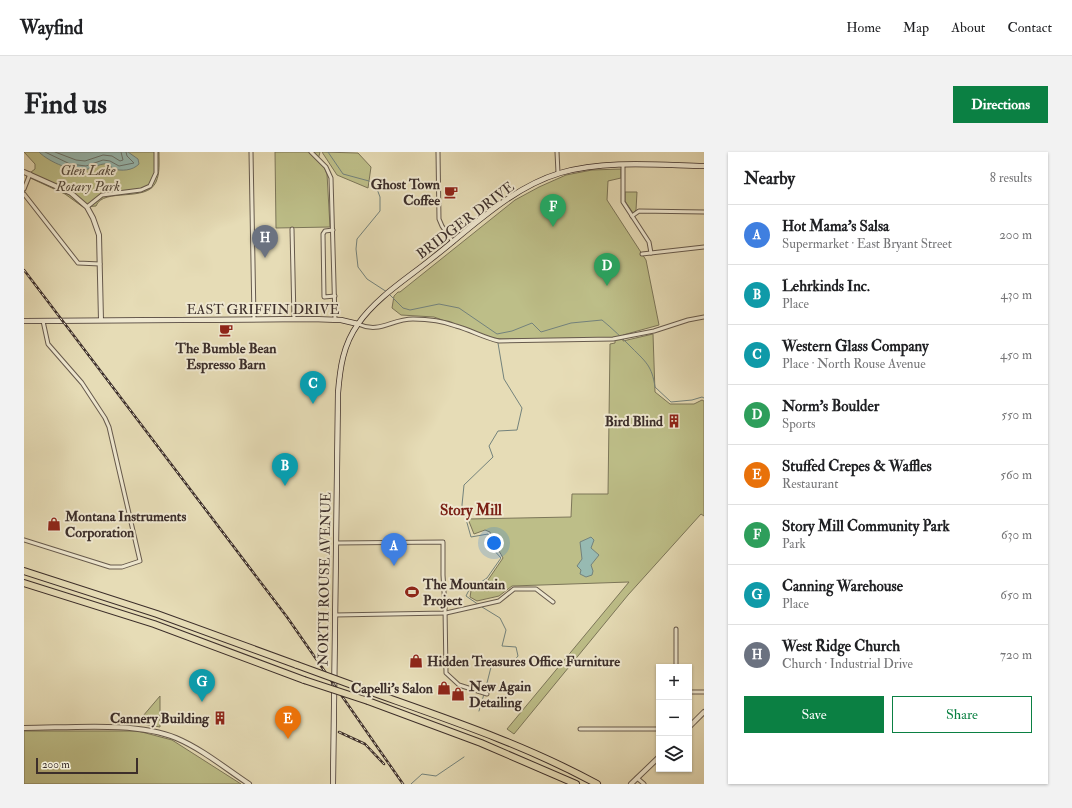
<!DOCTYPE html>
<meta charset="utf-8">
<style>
body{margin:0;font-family:"IM FELL Double Pica",serif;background:#f2f2f2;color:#202124}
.controls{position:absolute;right:12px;bottom:12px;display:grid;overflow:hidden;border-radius:0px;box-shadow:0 1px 3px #0004}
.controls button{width:36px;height:36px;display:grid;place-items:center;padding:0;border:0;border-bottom:1px solid #e0e0e0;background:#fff;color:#202124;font:20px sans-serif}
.scale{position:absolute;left:12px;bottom:10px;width:102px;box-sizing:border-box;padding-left:4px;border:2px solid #3c2e2a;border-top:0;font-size:11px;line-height:14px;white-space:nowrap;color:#3c2e2a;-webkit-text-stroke:3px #efe8d0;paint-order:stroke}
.you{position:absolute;left:470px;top:391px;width:14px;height:14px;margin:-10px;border:3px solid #fff;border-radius:50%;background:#1a73e8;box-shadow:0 0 0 6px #1a73e833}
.badge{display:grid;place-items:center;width:26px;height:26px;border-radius:50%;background:#0b8043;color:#fff;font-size:13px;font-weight:700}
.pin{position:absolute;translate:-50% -33px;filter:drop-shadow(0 1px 2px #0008)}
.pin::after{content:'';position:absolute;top:21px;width:14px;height:12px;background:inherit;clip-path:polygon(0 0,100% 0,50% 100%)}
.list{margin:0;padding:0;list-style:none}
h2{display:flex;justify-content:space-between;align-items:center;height:52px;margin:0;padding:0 16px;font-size:17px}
h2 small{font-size:13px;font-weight:400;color:#757577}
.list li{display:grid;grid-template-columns:26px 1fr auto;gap:12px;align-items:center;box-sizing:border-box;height:60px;padding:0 16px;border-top:1px solid #e0e0e0}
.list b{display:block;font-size:15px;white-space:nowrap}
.list p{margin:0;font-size:13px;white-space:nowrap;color:#757577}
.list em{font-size:13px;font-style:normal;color:#757577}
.actions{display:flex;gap:8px;padding:12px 16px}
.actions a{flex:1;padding:9px 0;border:1px solid #0b8043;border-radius:0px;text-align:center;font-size:14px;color:#0b8043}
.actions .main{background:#0b8043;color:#fff}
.icon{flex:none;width:22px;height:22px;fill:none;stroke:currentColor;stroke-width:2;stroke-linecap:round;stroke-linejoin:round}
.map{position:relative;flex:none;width:680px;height:632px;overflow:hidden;border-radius:0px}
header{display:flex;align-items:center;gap:24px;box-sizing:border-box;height:56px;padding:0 20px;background:#fff;border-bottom:1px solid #e0e0e0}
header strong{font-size:19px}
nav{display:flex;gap:22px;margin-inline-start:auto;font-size:14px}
.intro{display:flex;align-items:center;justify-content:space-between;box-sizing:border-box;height:96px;padding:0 24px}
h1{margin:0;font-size:28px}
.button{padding:10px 18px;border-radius:0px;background:#0b8043;color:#fff;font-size:14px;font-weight:700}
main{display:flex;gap:24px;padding:0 24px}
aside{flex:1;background:#fff;border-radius:0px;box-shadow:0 1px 3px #0004}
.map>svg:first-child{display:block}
</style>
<header>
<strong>Wayfind</strong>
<nav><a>Home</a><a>Map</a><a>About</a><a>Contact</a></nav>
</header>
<div class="intro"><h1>Find us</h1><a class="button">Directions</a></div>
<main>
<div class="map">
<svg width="680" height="632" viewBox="0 0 680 632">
<rect width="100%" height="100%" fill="#e6dcb6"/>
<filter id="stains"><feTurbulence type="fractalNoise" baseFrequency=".005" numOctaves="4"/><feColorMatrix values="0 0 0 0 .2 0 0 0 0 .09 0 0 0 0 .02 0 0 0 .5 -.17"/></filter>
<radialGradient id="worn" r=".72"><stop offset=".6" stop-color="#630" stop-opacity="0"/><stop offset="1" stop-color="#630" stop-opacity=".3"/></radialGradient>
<!-- green -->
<g fill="#bdbe88" stroke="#7c7659">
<path d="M0 0H135C135 11 136 21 132 30 123 51 79 35 72 54L59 55 41 42 2 24 11 17V12Z"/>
<polygon points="251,0 296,0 294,8 300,15 303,22 306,75 252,76"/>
<polygon points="298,0 334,1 347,15 344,36 313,23"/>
<path d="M597 17V26L584 29 583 48 622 108 635 173 599 183V189L629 182 631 240 646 252H670L678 248 680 249V364L677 362 604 443 490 582 483 577 605 430 488 434 475 444 453 449 446 445 447 439 464 428 479 406C474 396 469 393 466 380L461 378 450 382 444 367 547 365 548 342H584L586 192 591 191V186L478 187 468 186 410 165 377 163 368 156 370 144 374 140H376L491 48 515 35 542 23 568 18Z"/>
<polygon points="601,40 613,40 612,58 609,61 601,49"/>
<polygon points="136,544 136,575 113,571"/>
<polygon points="0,579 114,579 148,588 217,632 0,632"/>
</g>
<!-- water -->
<g fill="#97bab2" stroke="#73827c">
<path d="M15 0H104L114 7 115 12C108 19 98 19 89 17L85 12C76 11 72 15 64 17 50 21 25 10 15 0Z"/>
<polygon points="567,385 570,388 567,396 575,403 567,413 569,419 568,423 562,425 556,422 557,418 553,414 558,407 556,390"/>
</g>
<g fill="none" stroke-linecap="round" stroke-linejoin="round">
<!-- shore -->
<g stroke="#6a746e" stroke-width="1">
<polyline points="21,0 46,12 62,14 79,8 86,9 95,14 110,11 103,4 102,0"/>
<polyline points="31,0 52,8 61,9 79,3 88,4 96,9 99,8 97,0"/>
</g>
<!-- stream -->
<g stroke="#73827c" stroke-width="1">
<polyline points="304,0 319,22 345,29 353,37 356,45 356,59 333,87 332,97 334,115 343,127 363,140"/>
<path d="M365 142 379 156 386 158 415 152 435 156 473 182 488 179 508 171 517 180 547 171 578 168C589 177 598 186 608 196 622 210 628 214 631 235L647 250 668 248 678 245 680 246"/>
<polyline points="455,453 442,444 445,438 463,426 477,406 468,396 464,382 447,385 438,353 440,333 469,305 465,294 474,279 493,278 498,256 480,227 474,191"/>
<polyline points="458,455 476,466 482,478 478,494 492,495 494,504 488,511 468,511 461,539"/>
<polyline points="455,559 460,542"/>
<polyline points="387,632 398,622 412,624 440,605"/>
</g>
<!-- minor casing -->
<g stroke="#665a4d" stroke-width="5">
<g id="minor">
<polyline points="227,0 230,167"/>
<polyline points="287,0 302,15 307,26 311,167"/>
<polyline points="414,0 415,67 418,74 429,90"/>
<polyline points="533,0 534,21"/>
<polyline points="599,13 599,50 625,90 627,101"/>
<polyline points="0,37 6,22"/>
<polyline points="0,42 54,111 76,112"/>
<polyline points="63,55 78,43 117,38 126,34 132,21 132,0"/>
<polyline points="608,64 615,59 680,60"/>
<polyline points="268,77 270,167"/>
<polyline points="309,78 301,79 299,82 300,145 311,144"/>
<polyline points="618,102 680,95"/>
<path d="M334 172C356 182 367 167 389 167 403 167 419 169 432 174 447 178 460 186 475 189L589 187 630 179 664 168 680 165"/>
<polyline points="0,388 86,415 98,415 116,409 85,275 81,266 58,231 24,192 19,169"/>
<polyline points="312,391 419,390 419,423 421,456 422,521 435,533 463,542"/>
<polyline points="311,463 422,461 475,449 490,437 512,437 529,450"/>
<polyline points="652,515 652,477"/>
<polyline points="665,540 680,540"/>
<polyline points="556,577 635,577"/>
<polyline points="613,626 620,632"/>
</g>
</g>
<!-- tertiary casing -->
<g stroke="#665a4d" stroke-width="6">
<g id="tertiary">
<polyline points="0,20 47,41 63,55 69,66 75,83 77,168"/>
<polyline points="665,575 680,560"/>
<path d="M0 576C44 576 112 569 152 586 178 597 201 616 225 632"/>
<polyline points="607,632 635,605"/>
</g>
</g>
<!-- secondary casing -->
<g stroke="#3c2e2a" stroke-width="6">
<g id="secondary">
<polyline points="0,169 287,167 317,168 334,172"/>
<path d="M309 632 314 241C316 216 319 193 334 172 352 146 381 128 406 108 446 77 486 36 536 21 582 8 633 13 680 14"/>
</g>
</g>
<!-- motorway casing -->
<g stroke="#3c2e2a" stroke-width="8">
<g id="motorway">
<polyline points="0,419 133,462 273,513"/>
<polyline points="0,431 130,472 280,528"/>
<path d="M336 536C417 565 498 591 573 632"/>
<polyline points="344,549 457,591 552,632"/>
</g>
</g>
<!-- minor -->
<use href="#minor" stroke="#efe8d0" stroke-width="3"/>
<!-- tertiary -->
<use href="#tertiary" stroke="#efe8d0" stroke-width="4"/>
<!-- secondary -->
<use href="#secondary" stroke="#efe8d0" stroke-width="4.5"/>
<!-- motorway -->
<use href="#motorway" stroke="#e6dcb6" stroke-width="6"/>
<!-- rail casing -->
<g stroke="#3c2e2a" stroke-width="2.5">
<g id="rail">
<polyline points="0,118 263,465 379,632"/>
<polyline points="315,580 341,592 360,612"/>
</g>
</g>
<!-- rail -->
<use href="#rail" stroke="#efe8d0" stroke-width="1" stroke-dasharray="3" stroke-linecap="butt"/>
<!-- motorway-bridge casing -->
<g stroke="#3c2e2a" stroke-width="8" stroke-linecap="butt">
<g id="motorway-bridge">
<polyline points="273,513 336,536"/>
<polyline points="280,528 344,549"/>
</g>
</g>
<!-- motorway-bridge -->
<use href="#motorway-bridge" stroke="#e6dcb6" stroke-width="6"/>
</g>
<!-- icons -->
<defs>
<g id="cafe-bare" transform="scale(1.08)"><path d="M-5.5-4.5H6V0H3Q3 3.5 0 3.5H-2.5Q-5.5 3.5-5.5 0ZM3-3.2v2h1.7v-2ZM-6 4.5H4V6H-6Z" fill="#8f2418" stroke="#efe8d0" stroke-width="2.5" paint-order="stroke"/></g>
<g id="building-bare" transform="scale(1.08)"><path d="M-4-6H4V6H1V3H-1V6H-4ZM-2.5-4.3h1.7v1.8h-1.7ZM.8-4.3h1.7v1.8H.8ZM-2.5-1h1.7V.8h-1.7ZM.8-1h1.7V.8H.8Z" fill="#8f2418" stroke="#efe8d0" stroke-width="2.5" paint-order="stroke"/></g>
<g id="shop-bare" transform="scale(1.08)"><path d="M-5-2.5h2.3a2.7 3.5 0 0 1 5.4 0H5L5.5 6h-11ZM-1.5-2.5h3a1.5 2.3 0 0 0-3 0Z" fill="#8f2418" stroke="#efe8d0" stroke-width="2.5" paint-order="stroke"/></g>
<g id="stadium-bare" transform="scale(1.08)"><path d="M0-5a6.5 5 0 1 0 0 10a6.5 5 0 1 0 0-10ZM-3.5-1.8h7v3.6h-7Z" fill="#8f2418" stroke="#efe8d0" stroke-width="2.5" paint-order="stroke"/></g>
</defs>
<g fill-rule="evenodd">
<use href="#cafe-bare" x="427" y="40"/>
<use href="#cafe-bare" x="202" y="178"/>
<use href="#building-bare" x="650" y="269"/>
<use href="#shop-bare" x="30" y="372"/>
<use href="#stadium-bare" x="388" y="440"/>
<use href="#shop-bare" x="392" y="509"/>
<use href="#shop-bare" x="420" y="536"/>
<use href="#shop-bare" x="434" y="542"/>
<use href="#building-bare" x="196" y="566"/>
</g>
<g text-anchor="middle" stroke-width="4" stroke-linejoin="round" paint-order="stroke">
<!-- park labels -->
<g font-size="14" font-style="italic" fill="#564b3d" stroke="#efe8d0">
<text x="64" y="23">Glen Lake<tspan x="64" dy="16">Rotary Park</tspan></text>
</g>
<!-- poi labels -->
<g font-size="14" font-weight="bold" fill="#3c2e2a" stroke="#efe8d0" text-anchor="end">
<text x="416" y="37">Ghost Town<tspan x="416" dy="16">Coffee</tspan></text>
<text x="202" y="201" text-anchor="middle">The Bumble Bean<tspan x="202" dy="16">Espresso Barn</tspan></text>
<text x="639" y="274">Bird Blind</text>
<text x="41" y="369" text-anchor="start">Montana Instruments<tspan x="41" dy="16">Corporation</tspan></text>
<text x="399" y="437" text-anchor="start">The Mountain<tspan x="399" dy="16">Project</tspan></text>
<text x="403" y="514" text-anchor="start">Hidden Treasures Office Furniture</text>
<text x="445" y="539" text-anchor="start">New Again<tspan x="445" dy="16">Detailing</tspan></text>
<text x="409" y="541">Capelli's Salon</text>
<text x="185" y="571">Cannery Building</text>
</g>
<!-- street labels -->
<g font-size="14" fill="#3c2e2a" stroke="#efe8d0">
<text transform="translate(441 68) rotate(-37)" y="5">BRIDGER DRIVE</text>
<text x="239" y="162">EAST GRIFFIN DRIVE</text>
<text transform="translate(300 427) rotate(-89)" y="5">NORTH ROUSE AVENUE</text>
</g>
<!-- neighbourhood labels -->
<g font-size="15" font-weight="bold" fill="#7a1f14" stroke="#efe8d0">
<text x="447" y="363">Story Mill</text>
</g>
</g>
<rect width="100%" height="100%" filter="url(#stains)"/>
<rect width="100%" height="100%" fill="url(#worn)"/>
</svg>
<div class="controls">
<button>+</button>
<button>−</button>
<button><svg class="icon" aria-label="layers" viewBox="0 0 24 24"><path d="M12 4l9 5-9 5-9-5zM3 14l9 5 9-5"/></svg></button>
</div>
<div class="scale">200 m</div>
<div class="you"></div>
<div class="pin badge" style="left:370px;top:414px;background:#3f7fe0">A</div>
<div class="pin badge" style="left:261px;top:334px;background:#0f9aa8">B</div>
<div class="pin badge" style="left:289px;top:252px;background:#0f9aa8">C</div>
<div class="pin badge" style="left:583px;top:134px;background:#2e9e5b">D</div>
<div class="pin badge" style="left:264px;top:587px;background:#e8710a">E</div>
<div class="pin badge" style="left:529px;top:75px;background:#2e9e5b">F</div>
<div class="pin badge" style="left:178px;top:550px;background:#0f9aa8">G</div>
<div class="pin badge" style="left:241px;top:106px;background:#6b7280">H</div>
</div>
<aside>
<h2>Nearby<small>8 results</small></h2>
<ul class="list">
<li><span class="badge" style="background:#3f7fe0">A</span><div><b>Hot Mama's Salsa</b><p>Supermarket · East Bryant Street</p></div><em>200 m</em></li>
<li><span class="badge" style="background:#0f9aa8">B</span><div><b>Lehrkinds Inc.</b><p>Place</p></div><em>430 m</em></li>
<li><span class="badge" style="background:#0f9aa8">C</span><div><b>Western Glass Company</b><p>Place · North Rouse Avenue</p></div><em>450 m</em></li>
<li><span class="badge" style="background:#2e9e5b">D</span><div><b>Norm's Boulder</b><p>Sports</p></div><em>550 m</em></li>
<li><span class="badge" style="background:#e8710a">E</span><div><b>Stuffed Crepes &amp; Waffles</b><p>Restaurant</p></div><em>560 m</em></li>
<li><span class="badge" style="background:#2e9e5b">F</span><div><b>Story Mill Community Park</b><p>Park</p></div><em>630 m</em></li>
<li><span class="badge" style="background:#0f9aa8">G</span><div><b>Canning Warehouse</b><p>Place</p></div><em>650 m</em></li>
<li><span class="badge" style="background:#6b7280">H</span><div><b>West Ridge Church</b><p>Church · Industrial Drive</p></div><em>720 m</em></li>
</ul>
<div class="actions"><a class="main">Save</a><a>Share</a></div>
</aside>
</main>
